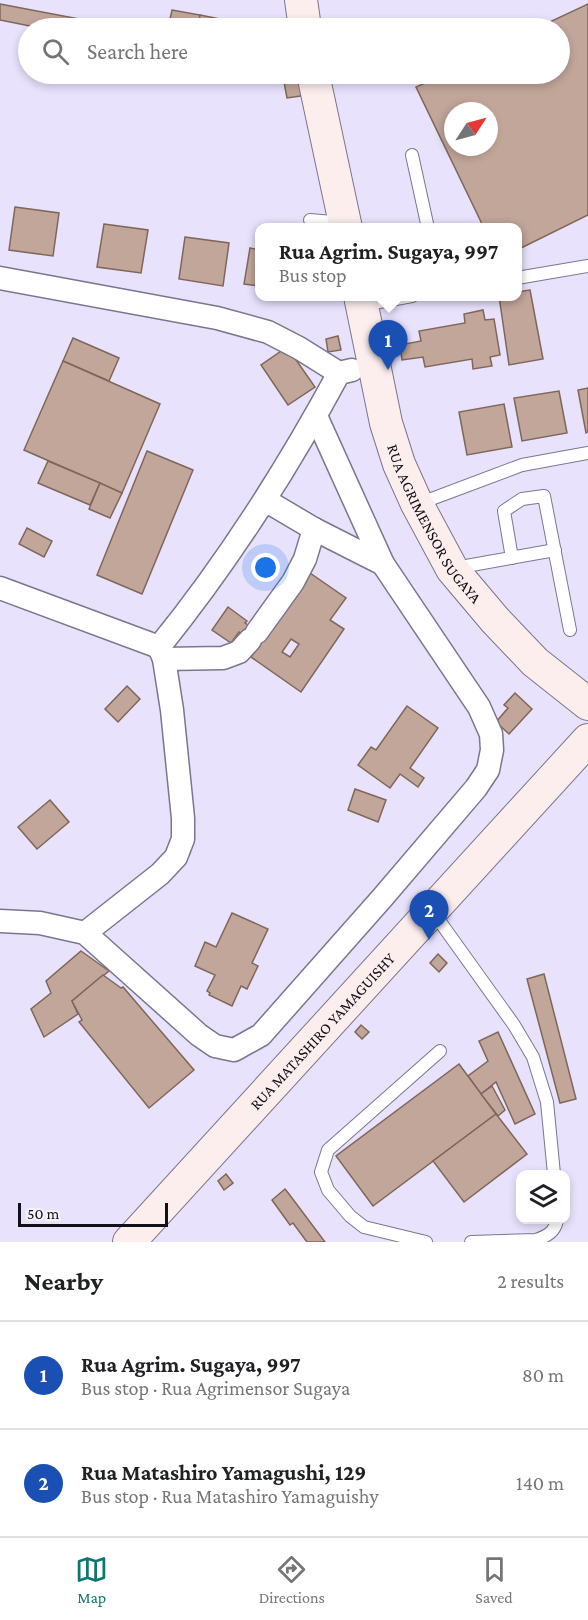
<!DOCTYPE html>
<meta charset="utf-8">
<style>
body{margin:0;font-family:"Crimson Pro",serif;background:#f6f6f6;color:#202124}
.controls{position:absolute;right:18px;bottom:18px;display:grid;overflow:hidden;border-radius:12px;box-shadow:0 3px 9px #0003}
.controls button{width:54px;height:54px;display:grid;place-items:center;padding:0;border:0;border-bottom:2px solid #e0e0e0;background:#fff;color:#202124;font:30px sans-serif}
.compass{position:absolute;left:444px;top:102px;width:54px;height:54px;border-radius:50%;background:#fff;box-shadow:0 3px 9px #0003;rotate:54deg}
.scale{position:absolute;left:18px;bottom:15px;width:150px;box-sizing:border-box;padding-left:6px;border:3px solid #121019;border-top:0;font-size:16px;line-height:21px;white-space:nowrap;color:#121019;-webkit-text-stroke:4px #f4f2fd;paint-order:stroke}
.you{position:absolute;left:266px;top:568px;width:21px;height:21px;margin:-15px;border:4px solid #fff;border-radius:50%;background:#1a73e8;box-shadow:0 0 0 9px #1a73e833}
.badge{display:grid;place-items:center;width:39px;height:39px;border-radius:50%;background:#0f766e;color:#fff;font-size:20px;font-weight:700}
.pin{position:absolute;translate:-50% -50px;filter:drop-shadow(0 2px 3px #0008)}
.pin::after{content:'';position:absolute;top:32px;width:21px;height:18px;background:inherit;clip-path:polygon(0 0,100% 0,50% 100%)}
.popup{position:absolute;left:255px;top:223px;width:267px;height:78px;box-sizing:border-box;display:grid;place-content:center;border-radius:12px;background:#fff;filter:drop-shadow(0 2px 4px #0005);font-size:20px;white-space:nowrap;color:#757577}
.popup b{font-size:22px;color:#202124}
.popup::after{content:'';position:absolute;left:50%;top:100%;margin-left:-12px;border:12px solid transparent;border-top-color:#fff}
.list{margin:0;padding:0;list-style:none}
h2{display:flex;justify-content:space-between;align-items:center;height:78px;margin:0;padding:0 24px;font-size:26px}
h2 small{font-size:20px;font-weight:400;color:#757577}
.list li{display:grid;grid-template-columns:39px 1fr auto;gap:18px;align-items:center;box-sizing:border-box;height:108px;padding:0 24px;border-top:2px solid #e0e0e0}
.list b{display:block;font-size:22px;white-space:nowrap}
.list p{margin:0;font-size:20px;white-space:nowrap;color:#757577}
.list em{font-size:20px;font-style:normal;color:#757577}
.icon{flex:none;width:33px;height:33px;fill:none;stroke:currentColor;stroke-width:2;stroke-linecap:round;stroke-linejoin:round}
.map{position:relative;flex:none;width:588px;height:1242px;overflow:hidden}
.search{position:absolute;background:#fff;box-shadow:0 3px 9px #0003;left:18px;right:18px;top:18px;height:66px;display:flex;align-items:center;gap:15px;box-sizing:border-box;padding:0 21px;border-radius:33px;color:#757577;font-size:22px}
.sheet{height:294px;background:#fff}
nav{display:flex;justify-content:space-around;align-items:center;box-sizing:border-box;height:84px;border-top:2px solid #e0e0e0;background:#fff;font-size:16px;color:#757577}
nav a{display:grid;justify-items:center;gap:3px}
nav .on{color:#0f766e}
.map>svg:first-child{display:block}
</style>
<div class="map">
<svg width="588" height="1242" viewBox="0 0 588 1242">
<rect width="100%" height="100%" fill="#e8e2fd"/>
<!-- building -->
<g fill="#c2a69a" stroke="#7f665b" stroke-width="1.5" fill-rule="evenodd">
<polygon points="0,4 111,25 110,28 40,28 0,20"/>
<path d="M588 4V215L517 250V228H484L416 87 445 74H560V28H537ZM453 111H489V147H453Z"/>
<polygon points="172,10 200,15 198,28 168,28"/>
<polygon points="200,15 230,21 229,28 198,28"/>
<polygon points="230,21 257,25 256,28 229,28"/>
<polygon points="304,79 307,95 287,98 284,82"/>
<polygon points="15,207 59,213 53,256 9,250"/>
<polygon points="104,224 148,230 141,273 97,267"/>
<polygon points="185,237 229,243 223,286 179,279"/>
<polygon points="250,248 259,250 259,286 244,284"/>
<polygon points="530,290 543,359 509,365 499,296 517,296 517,292"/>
<polygon points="483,310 485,320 494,319 500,355 490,357 492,366 473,369 472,359 425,367 423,357 402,360 400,345 421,341 419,331 465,323 464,314"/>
<polygon points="338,336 341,350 328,352 326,339"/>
<polygon points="73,338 119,358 109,381 63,361"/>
<polygon points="287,347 315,387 288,405 261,365"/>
<polygon points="63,361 160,404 122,493 24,450"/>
<polygon points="588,388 588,432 586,433 578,390"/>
<polygon points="559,391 567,433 522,441 514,398"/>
<polygon points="504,404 512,447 467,455 459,412"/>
<polygon points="147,451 193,470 142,594 97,575"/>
<polygon points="48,461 100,483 90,505 38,483"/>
<polygon points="100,483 122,493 110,518 89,509"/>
<polygon points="27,528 52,541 44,557 19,544"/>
<path d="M310 573 346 598 330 620 344 629 301 692 251 657ZM291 639 299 644 290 657 282 652Z"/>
<polygon points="228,607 247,621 245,623 265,637 259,646 239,632 231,643 212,630"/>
<polygon points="127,686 140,699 118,722 105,709"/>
<polygon points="515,693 532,709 509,734 496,722 508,708 504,705"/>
<polygon points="407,706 438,728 410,768 424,778 418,787 400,774 390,788 358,765 371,747 376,750"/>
<polygon points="355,789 386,800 378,822 348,810"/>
<polygon points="50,800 69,822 37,849 18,827"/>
<polygon points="232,913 268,929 252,963 258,966 247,989 241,986 232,1006 209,995 210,993 207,991 215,975 195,966 205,942 216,947"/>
<polygon points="81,951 109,971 72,1001 78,1014 44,1037 31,1009 51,993 46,981"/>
<polygon points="438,954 447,963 439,972 430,963"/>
<polygon points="544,974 576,1099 560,1103 527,979"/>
<polygon points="103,975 121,988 123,987 194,1070 149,1108 79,1022 82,1020 72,1001"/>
<polygon points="361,1025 369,1032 362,1039 355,1032"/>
<polygon points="498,1032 535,1114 515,1124 496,1082 481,1094 468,1076 488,1061 479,1041"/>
<polygon points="459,1064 496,1114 373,1206 336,1156"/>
<polygon points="492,1086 505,1110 498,1116 481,1094"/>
<polygon points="496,1114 527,1154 464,1202 433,1161"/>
<polygon points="226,1174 233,1183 224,1190 218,1181"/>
<polygon points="285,1189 289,1194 325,1242 307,1242 293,1223 290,1225 272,1200"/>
</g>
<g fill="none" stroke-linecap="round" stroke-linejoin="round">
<!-- service casing -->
<g stroke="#7b768d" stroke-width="14">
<g id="service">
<polyline points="412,155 428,228"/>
<polyline points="310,220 344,223"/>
<polyline points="517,278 588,266"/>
<polyline points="363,305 412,296"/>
<polyline points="418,504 522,465 588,453"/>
<polyline points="512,558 504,511 522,499 544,496 570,630"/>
<polyline points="455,568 555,550"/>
<polyline points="433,912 514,1025 533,1057 547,1102 554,1174"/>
<polyline points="426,1242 364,1227 350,1216 328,1190 321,1172 328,1150 440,1051"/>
<path d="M471 1242 536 1240C547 1236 555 1232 557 1220"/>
</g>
</g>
<!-- minor casing -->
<g stroke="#7b768d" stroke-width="25">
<g id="minor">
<polyline points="0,278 217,318 268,332 299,348 339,373"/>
<polyline points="265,500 314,529 383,564"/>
<path d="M0 588 159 647C228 562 287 469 339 373L352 370"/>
<polyline points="257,632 293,582 305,559 314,529"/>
<polyline points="164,659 223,658 239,652 250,640"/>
<polyline points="0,921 40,923 85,933 199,1035 215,1046 234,1050 261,1035 383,897 476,788 488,770 492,750 491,734 479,707 383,564 316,416"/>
<polyline points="85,933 160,874 176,857 183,839 183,818 172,710 164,659 159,647"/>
</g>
</g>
<!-- secondary casing -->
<g stroke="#7b768d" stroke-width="34">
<g id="secondary">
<polyline points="301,0 305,28"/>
<polyline points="313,74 346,228"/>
<path id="s1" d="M360 296 386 423 399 464 417 504 452 569 495 620 535 662 588 704"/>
<path id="s2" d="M129 1242 588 740"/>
</g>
</g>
<!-- service -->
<use href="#service" stroke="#fff" stroke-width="12"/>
<!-- minor -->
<use href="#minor" stroke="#fff" stroke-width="22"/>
<!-- secondary -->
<use href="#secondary" stroke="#fdeeee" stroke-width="32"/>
</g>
<g text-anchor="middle" stroke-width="5" stroke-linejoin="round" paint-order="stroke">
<!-- street labels -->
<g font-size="16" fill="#121019" stroke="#f4f2fd">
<text dy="6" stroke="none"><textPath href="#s1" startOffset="242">RUA AGRIMENSOR SUGAYA</textPath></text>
<text dy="6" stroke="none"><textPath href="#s2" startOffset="286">RUA MATASHIRO YAMAGUISHY</textPath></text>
</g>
</g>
</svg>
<div class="controls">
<button><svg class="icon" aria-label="layers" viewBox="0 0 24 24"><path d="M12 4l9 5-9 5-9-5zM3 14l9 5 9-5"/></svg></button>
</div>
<svg class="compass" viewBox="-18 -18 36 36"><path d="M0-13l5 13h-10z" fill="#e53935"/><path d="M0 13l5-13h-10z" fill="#757577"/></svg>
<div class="scale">50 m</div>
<div class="you"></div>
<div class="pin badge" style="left:388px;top:370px;background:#1a4fb4">1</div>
<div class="popup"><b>Rua Agrim. Sugaya, 997</b>Bus stop</div>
<div class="pin badge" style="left:429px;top:940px;background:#1a4fb4">2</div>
<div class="search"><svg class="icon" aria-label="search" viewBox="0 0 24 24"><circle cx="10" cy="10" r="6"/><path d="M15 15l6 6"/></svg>Search here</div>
</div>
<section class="sheet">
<h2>Nearby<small>2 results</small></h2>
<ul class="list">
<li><span class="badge" style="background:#1a4fb4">1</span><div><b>Rua Agrim. Sugaya, 997</b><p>Bus stop · Rua Agrimensor Sugaya</p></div><em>80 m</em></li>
<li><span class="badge" style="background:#1a4fb4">2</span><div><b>Rua Matashiro Yamagushi, 129</b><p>Bus stop · Rua Matashiro Yamaguishy</p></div><em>140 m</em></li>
</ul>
</section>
<nav>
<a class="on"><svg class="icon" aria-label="map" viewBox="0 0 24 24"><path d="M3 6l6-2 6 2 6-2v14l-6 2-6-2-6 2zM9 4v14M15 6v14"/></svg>Map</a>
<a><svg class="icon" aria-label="directions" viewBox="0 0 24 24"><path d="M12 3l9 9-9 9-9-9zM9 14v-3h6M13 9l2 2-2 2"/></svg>Directions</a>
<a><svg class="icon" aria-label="saved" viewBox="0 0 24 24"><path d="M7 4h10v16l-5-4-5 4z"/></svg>Saved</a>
</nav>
